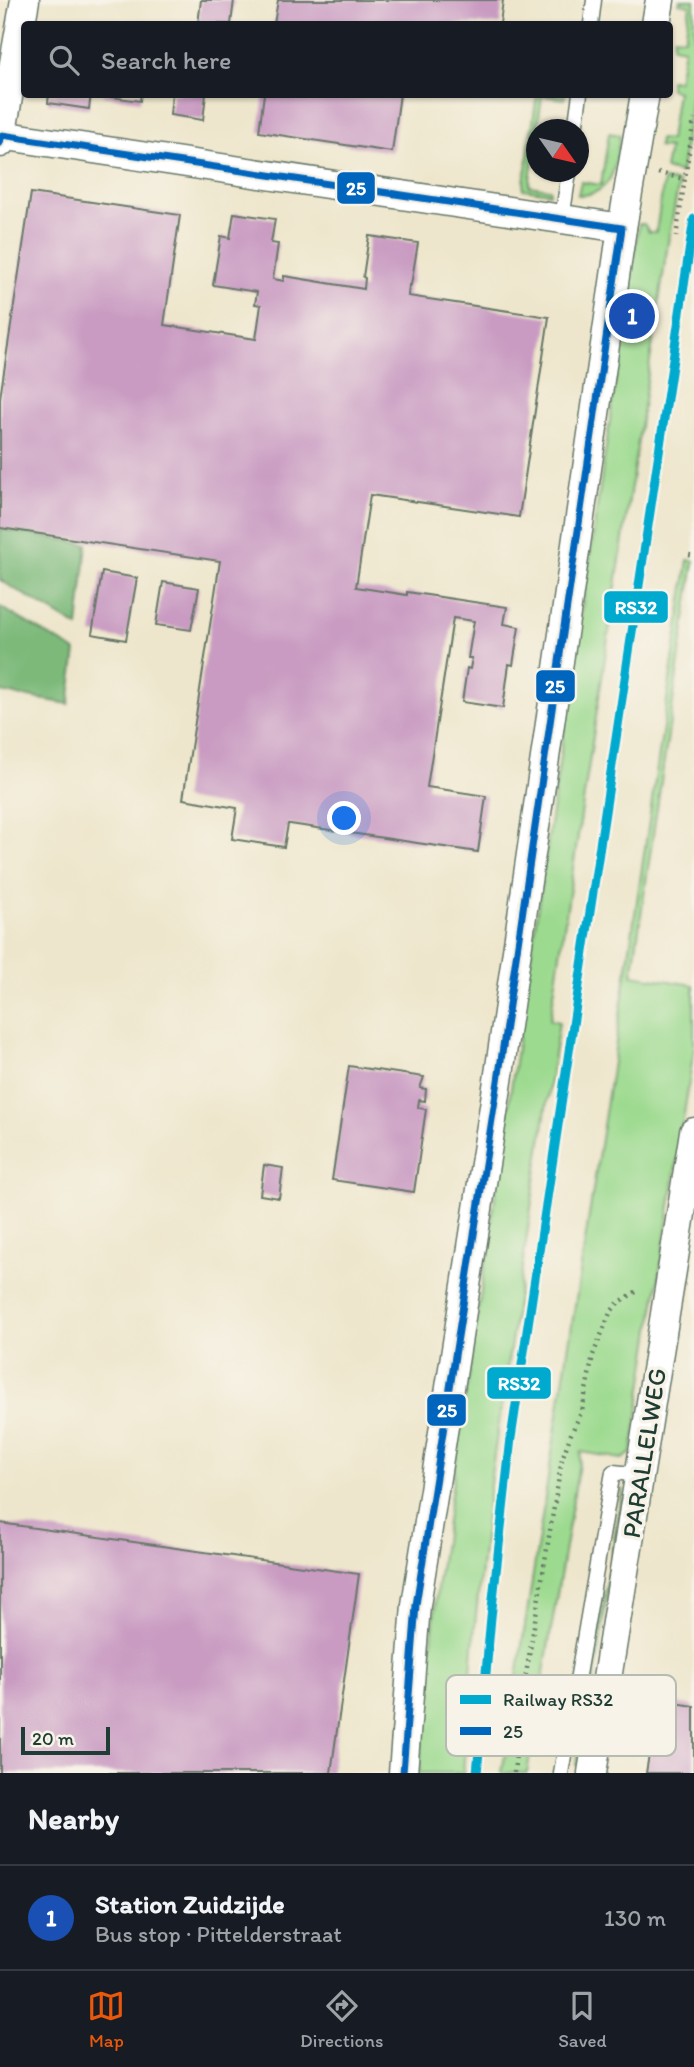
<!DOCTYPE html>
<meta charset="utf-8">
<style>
body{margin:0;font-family:Itim,sans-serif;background:#20242c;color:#f1f3f6}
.compass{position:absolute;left:526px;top:119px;width:63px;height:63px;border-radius:50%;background:#171b24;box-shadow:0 2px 5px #0004;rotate:124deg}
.scale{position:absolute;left:21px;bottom:18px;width:89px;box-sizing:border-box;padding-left:7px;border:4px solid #1f3d34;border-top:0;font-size:19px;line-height:24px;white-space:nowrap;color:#1f3d34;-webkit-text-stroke:5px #f7f3e8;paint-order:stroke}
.you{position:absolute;left:345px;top:819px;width:24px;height:24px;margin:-18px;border:5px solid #fff;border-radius:50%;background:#1a73e8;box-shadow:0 0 0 10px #1a73e833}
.badge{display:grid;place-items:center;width:46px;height:46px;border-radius:50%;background:#ea580c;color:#fff;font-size:23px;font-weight:700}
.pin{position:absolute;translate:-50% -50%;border:4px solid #fff;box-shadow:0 2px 7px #0006}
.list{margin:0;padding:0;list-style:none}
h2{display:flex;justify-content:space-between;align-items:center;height:91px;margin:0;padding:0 28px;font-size:30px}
h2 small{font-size:23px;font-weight:400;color:#9ea1a6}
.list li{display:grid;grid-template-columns:46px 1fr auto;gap:21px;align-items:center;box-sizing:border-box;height:105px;padding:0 28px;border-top:2px solid #363941}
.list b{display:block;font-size:26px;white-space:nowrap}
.list p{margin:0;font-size:23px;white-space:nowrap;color:#9ea1a6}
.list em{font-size:23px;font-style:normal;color:#9ea1a6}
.icon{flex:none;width:38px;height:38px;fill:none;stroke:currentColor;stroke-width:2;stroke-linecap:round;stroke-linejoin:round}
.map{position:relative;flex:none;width:694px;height:1773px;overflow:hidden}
.search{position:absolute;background:#171b24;box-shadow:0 2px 5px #0004;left:21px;right:21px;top:21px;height:77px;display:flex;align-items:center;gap:18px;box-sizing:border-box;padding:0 24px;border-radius:7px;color:#9ea1a6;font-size:26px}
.sheet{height:196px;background:#171b24}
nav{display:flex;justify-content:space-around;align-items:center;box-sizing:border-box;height:98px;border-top:2px solid #363941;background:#171b24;font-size:19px;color:#9ea1a6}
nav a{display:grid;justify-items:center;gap:4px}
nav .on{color:#ea580c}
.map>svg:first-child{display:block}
</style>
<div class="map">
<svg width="694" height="1773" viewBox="0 0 694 1773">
<rect width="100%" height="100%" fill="#f7f3e8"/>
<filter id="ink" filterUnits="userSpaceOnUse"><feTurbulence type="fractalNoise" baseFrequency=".0143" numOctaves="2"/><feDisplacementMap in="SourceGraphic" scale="14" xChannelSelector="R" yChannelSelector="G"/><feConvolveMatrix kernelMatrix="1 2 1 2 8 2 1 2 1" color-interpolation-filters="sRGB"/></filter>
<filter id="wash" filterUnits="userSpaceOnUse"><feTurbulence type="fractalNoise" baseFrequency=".00686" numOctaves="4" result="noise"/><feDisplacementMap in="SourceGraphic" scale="28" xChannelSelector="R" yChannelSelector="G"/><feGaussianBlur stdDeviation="1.57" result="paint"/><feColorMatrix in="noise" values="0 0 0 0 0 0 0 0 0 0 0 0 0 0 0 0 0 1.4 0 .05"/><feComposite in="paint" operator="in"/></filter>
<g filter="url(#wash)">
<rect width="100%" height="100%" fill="#eee6cc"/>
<!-- green -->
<g fill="#9cda8f" stroke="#5e8c62" stroke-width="2">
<polygon points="680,0 694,0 694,71 681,173 665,169 669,148 658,147 659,139 670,140 677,91 670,89 670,80 678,81 684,48 673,46 674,37 685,38 690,5 679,3"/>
<polygon points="537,95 565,95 564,99 542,96 529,186 550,189 550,193 523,189"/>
<path d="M609 133 620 135C616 162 615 196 578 195L581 182 601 185Z"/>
<polygon points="664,180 679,183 669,236 550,1020 559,1022 491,1475 474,1634 463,1773 419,1773 437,1589 639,224 644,224 649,232 656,232"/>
<polygon points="688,560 694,561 632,975 694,985 694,1049 632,1453 622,1459 581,1452 527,1773 502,1773 613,1062"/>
<polygon points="624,1488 581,1766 576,1765 622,1491"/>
</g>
<!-- forest -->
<g fill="#7dba7a" stroke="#4e7c57" stroke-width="2">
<polygon points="0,529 87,544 78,627 0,580"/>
<polygon points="0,607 76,651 69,704 0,692"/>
</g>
<g id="blocks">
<!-- building -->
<g fill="#c99bc2">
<polygon points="201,0 234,0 231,24 198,24"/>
<polygon points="278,0 503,0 500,24 274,24"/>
<polygon points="49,94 91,94 89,109 48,103"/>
<polygon points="103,94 141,94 140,101 103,96"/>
<polygon points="172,94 206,94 203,120 170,115"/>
<polygon points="264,94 400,94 392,152 259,132"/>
<polygon points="31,193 180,215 164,325 256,339 261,305 255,304 257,292 213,285 221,236 230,238 234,213 275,219 271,243 278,244 273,279 284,281 284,276 364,289 365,278 363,277 369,236 418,243 411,285 409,285 408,296 549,317 519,517 370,495 356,587 407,595 407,592 507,607 504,624 519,627 513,665 509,664 503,708 462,702 467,668 470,669 472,658 468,658 474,621 453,618 427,787 486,796 478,852 290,824 288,824 284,847 232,839 237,808 183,799 220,561 0,528 0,398"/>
<polygon points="102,572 137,578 126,640 92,634"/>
<polygon points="163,582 199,588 191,630 156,625"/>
<polygon points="349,1066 424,1077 420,1088 426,1089 425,1101 419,1100 418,1108 426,1109 414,1192 332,1180"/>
<polygon points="264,1165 283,1168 279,1198 260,1195"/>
<polygon points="0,1523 359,1574 331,1773 0,1773"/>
<polygon points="658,1700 694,1706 694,1773 646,1773"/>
</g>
</g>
</g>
<g filter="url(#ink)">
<use href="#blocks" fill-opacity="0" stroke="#677869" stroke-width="2"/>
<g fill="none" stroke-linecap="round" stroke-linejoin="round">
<!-- service casing -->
<g stroke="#677869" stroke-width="17">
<g id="service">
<polyline points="591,24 594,0"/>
<polyline points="575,130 580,94"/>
<polyline points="562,219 569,172"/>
<polyline points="561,1773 613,1472 641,1475"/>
</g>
</g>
<!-- minor casing -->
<g stroke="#677869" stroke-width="31">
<g id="minor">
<polyline points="656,24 660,0"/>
<polyline points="0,135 622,228"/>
<polyline points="0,143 25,0"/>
<polyline points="403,1773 416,1605 498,1081 622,228 645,94"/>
<polyline points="592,1773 694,1132"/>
</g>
</g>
<!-- path -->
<g stroke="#677869" stroke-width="4.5" stroke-dasharray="2 5" stroke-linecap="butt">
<polyline points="658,173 685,179"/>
<polyline points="676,237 694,119"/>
<polyline points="689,555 694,556"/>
<polyline points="514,1773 522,1698 562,1459 571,1434 582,1411 593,1355 610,1313 618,1303 639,1290"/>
</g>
<!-- service -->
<use href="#service" stroke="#fff" stroke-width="14"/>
<!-- minor -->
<use href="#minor" stroke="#fff" stroke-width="28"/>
<!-- bus-1 casing -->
<g stroke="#f7f3e8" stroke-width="12">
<polyline id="bus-1" points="0,143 2,135 622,228 498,1081 416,1605 403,1773"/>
</g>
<!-- bus-1 -->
<use href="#bus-1" stroke="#0065bd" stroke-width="7"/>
<!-- rail-1 casing -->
<g stroke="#f7f3e8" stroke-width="14">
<polyline id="rail-1" points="477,1773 491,1617 511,1438 694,219"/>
</g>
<!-- rail-1 -->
<use href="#rail-1" stroke="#00a9ce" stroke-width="9"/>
</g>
</g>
<g text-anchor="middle" stroke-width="7" stroke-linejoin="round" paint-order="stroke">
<!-- street labels -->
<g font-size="26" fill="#1f3d34" stroke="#f7f3e8">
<text transform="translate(644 1453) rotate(-81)" y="9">PARALLELWEG</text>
</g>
</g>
<!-- legend -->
<rect x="446" y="1675" width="230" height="81" rx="10" fill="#f7f3e8" stroke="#b6bcb2" stroke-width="2"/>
<rect x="460" y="1695" width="31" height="9" fill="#00a9ce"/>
<rect x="460" y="1727" width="31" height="8" fill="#0065bd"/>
<g font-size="19" fill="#1f3d34">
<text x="503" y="1706">Railway RS32</text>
<text x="503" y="1738">25</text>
</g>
<g stroke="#f7f3e8" stroke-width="2.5">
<rect x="336" y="171" width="40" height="34" rx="7" fill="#0065bd"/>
<rect x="603" y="590" width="66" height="34" rx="7" fill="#00a9ce"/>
<rect x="535" y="669" width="41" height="34" rx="7" fill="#0065bd"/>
<rect x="486" y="1366" width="66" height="34" rx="7" fill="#00a9ce"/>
<rect x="426" y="1393" width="41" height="34" rx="7" fill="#0065bd"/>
</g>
<g font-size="19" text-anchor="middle" font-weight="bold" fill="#fff">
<text x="356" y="195">25</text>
<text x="636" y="614">RS32</text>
<text x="555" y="693">25</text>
<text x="519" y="1390">RS32</text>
<text x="447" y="1417">25</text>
</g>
</svg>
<svg class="compass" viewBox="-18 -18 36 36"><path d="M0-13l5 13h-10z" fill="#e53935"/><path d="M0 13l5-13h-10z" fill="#9ea1a6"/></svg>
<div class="scale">20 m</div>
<div class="you"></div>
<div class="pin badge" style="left:632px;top:316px;background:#1a4fb4">1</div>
<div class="search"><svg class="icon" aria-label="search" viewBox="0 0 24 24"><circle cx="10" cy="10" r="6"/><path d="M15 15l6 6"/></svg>Search here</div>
</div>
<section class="sheet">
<h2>Nearby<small></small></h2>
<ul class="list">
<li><span class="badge" style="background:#1a4fb4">1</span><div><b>Station Zuidzijde</b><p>Bus stop · Pittelderstraat</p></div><em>130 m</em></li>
</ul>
</section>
<nav>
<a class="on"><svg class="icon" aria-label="map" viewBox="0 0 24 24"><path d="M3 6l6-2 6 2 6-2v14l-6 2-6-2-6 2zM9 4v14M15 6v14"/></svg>Map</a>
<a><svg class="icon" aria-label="directions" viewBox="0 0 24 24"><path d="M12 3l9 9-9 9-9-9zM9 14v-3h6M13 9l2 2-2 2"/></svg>Directions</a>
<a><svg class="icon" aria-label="saved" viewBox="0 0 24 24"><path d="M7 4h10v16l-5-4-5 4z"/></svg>Saved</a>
</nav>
